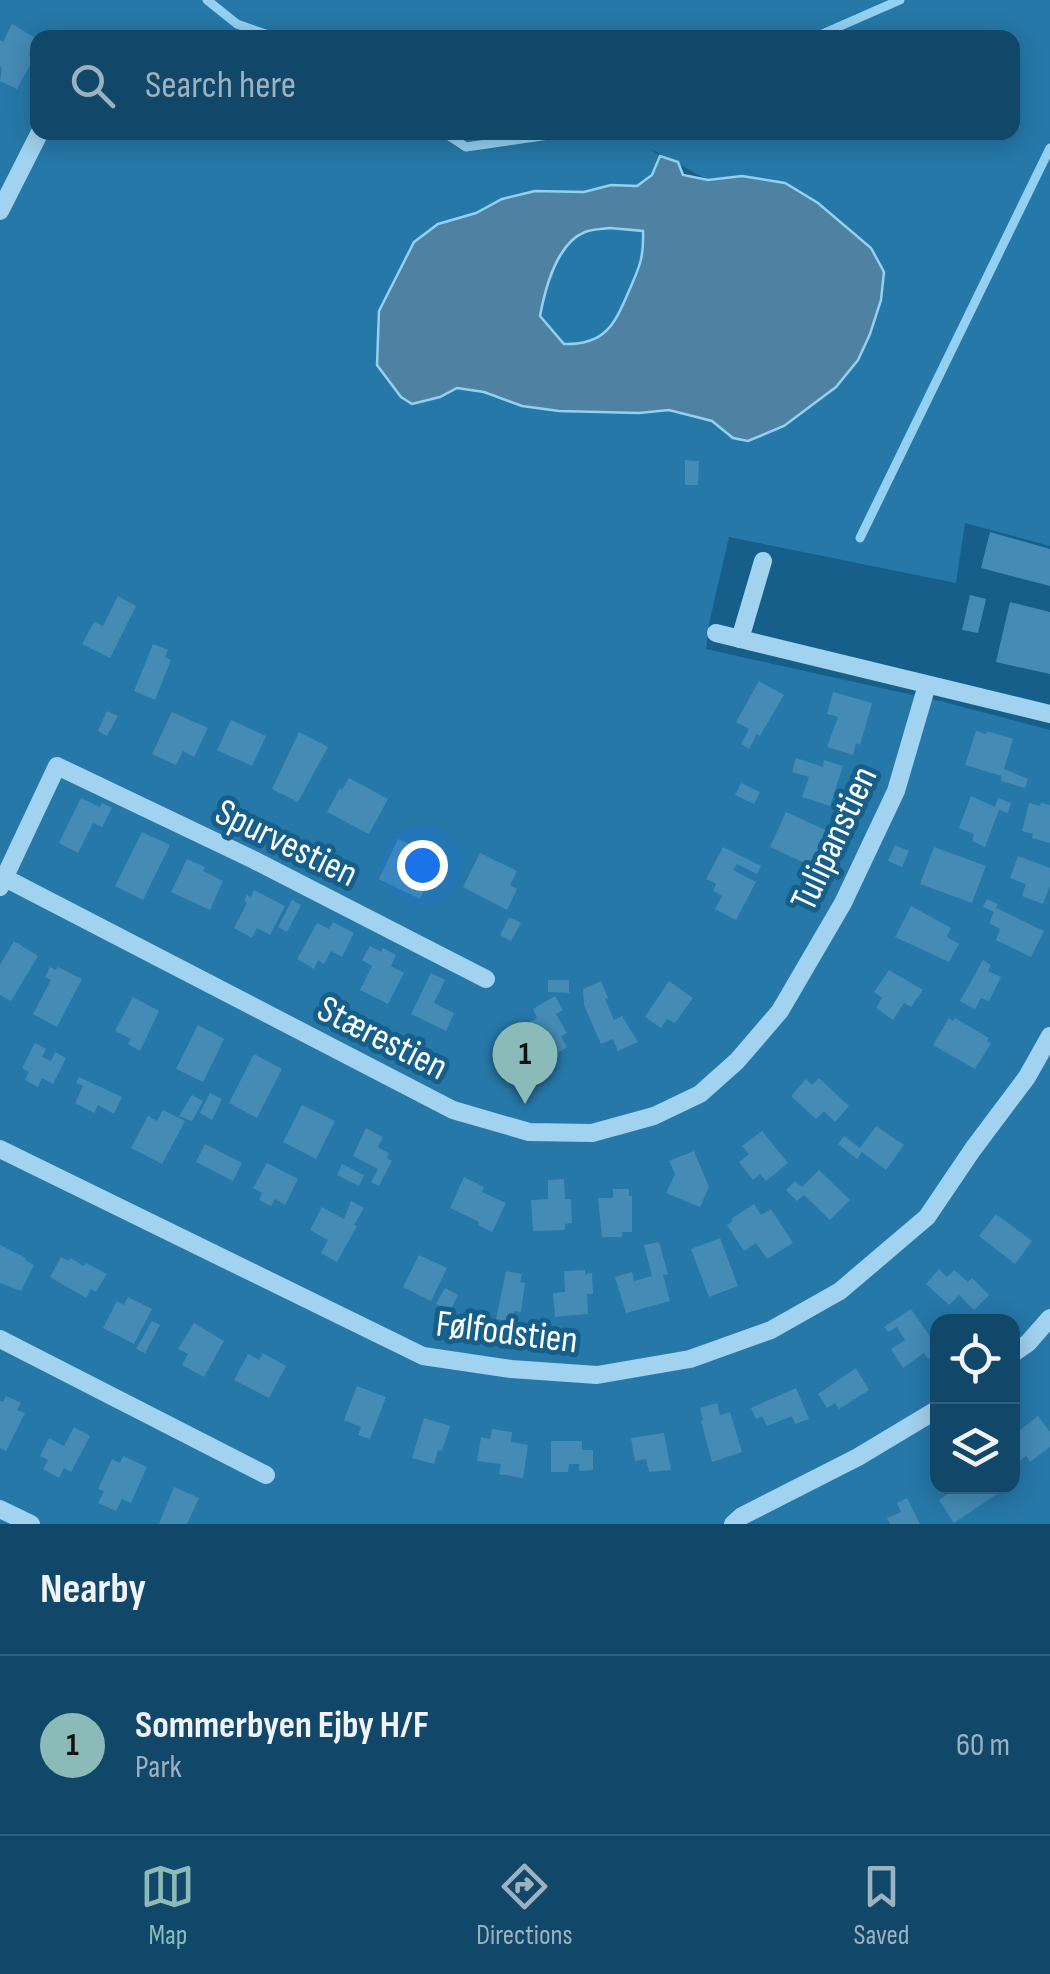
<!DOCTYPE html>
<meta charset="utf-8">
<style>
body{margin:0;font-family:"Sofia Sans Condensed",sans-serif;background:#1e5171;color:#f1f3f6}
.controls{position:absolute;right:30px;bottom:30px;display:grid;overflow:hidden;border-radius:20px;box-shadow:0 5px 25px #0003}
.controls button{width:90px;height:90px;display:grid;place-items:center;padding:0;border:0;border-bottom:2px solid #305f7c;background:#114768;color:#f1f3f6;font:50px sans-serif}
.you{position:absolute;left:422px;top:865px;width:35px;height:35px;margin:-25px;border:8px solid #fff;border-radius:50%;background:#1a73e8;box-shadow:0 0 0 15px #1a73e833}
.badge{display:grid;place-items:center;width:65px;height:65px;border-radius:50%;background:#8bbbb9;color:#111;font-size:32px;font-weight:700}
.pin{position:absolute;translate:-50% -82px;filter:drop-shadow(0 2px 5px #0008)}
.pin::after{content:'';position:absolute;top:52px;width:35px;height:30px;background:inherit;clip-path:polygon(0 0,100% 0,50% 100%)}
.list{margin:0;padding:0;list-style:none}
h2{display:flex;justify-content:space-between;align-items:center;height:130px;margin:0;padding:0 40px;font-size:42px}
h2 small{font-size:32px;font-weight:400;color:#9cb2c0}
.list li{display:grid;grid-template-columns:65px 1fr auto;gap:30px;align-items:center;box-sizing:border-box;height:180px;padding:0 40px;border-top:2px solid #305f7c}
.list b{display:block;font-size:38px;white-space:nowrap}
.list p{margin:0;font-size:32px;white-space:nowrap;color:#9cb2c0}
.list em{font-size:32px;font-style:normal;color:#9cb2c0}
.icon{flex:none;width:55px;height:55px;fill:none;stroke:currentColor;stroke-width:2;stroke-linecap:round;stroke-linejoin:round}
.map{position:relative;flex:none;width:1050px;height:1524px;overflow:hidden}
.search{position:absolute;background:#114768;box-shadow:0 5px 25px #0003;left:30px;right:30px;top:30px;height:110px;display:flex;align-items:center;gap:25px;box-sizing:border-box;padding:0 35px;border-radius:20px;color:#9cb2c0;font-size:38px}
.sheet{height:310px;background:#114768}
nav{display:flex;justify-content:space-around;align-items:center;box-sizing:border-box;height:140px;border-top:2px solid #305f7c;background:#114768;font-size:28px;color:#9cb2c0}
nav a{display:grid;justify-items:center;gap:5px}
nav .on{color:#8bbbb9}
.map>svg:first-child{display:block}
</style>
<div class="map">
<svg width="1050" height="1524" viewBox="0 0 1050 1524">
<rect width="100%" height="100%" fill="#175f8b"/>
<!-- green -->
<g fill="#2678a8" fill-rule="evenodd">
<path d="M0 0H1050V546L965 523 956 583 729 537 710 619 706 649 940 701 1050 730V1524H0ZM38 38H1012V132H38ZM649 148 708 180 742 176 785 183 818 203 871 248 870 334 858 360 837 387 784 426 748 441 733 438 712 421 669 410 639 413 559 411 522 406 484 392 456 388 379 311 414 243 438 224 476 213 502 199 535 191 584 192 611 185 637 186 652 175 660 156ZM938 1322H1012V1486H938Z"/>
<path d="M610 228 643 231C643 259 639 267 628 293 613 327 605 345 564 344L540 316C545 289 557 243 585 232 592 229 602 229 610 228Z"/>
</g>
<!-- water -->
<path fill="#4f82a2" stroke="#93d0f1" stroke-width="2.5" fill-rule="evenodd" d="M660 156 678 162 683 175 708 180 742 176 785 183 818 203 871 248 884 272 881 300 870 334 858 360 836 387 784 426 748 441 733 438 712 421 669 410 639 413 559 411 522 406 484 392 457 388 440 397 412 404 401 397 377 365 379 311 414 242 438 224 476 213 502 199 535 191 584 192 611 185 637 186 652 175ZM610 228 643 231C644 259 639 268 628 293 614 326 604 345 564 344L540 316C545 289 557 243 585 232 592 229 602 229 610 228Z"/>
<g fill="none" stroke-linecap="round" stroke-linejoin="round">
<!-- stream -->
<g stroke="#93d0f1" stroke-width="9">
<polyline points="207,0 237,24 277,38"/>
<polyline points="813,38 900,0"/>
<polyline points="443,132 466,147 570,132"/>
<polyline points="860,538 1050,148"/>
</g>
</g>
<!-- building -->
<g fill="#448bb6">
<polygon points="12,24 37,39 29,56 34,58 17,89 0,81 2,68 0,66 0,40 3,42"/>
<polygon points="685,460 699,461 698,485 685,485"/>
<polygon points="990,532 1050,549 1050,586 981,568"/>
<polygon points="970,595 986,599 978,633 962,630"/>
<polygon points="118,596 136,606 110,658 82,644 94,622 103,626"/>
<polygon points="1010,602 1050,612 1050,674 996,662"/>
<polygon points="153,644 168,650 165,657 171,660 155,700 134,691"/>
<polygon points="759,681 784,695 760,736 757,734 749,749 741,744 749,729 736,722"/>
<polygon points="833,692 872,703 860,745 856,743 853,755 827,747 838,717 827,714"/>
<polygon points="107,711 118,716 107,736 98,731"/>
<polygon points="172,712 208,728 194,757 183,751 176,765 152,754"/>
<polygon points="231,720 266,736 252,766 217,750"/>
<polygon points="976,731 986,734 987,731 1013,739 1004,769 1028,779 1025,788 1001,781 1002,776 965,765"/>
<polygon points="299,732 328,747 298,802 272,789"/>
<polygon points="796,758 823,767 824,760 843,766 830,806 802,797 809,777 792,772"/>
<polygon points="349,778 388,799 369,834 327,812 340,788 342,790"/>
<polygon points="741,783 760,792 754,804 735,795"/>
<polygon points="971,796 995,807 998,798 1011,803 1008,813 999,810 985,847 972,841 974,834 959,828"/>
<polygon points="81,798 100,807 102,803 112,808 102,827 93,823 78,853 59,843"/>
<polygon points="1029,803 1040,806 1041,803 1050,805 1050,843 1032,838 1033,834 1022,831"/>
<polygon points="786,812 834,834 818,869 770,847"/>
<polygon points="142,832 170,845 143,900 115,886"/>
<polygon points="398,839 415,847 409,859 434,870 420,899 379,879"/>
<polygon points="895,845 909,851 902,867 888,861"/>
<polygon points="723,847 761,866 757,874 737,864 733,870 756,882 736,920 715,909 722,896 713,891 716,884 706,879"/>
<polygon points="934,847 986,866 972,903 920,884"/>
<polygon points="480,853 517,871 510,885 517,889 507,910 463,887"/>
<polygon points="1018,856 1050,868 1050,886 1043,904 1022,896 1026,884 1010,878"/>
<polygon points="187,859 205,867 203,871 223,881 210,910 171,892"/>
<polygon points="254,890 285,906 270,935 257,928 252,938 234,928 247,903 244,901 247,895 251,897"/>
<polygon points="987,899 998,904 996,908 1044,931 1031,957 996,940 1000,929 989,923 994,912 983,907"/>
<polygon points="292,900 301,905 287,932 278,927"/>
<polygon points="911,906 951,928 947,937 959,944 949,962 895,937"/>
<polygon points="509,917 521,923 511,941 500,935"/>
<polygon points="333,922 354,933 342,957 331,951 324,964 318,960 314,969 297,959 317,923 329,929"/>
<polygon points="14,941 38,956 11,1001 0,995 0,965"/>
<polygon points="370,946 381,952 383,948 396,955 391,966 404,973 388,1004 360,990 372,966 362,960"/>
<polygon points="983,960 991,965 988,971 1001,977 989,1001 981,998 975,1009 960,1001"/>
<polygon points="50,967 56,970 58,967 82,979 57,1027 33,1014 51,980 45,977"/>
<polygon points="889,970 923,990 911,1007 904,1003 893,1020 876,1008 882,998 874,992"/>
<polygon points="431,973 445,980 434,1003 454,1013 446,1031 411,1014"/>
<polygon points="548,980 569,980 569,993 548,992"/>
<polygon points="601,981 608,998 605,999 614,1020 622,1016 638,1042 618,1051 613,1039 601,1044 584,1005 583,989"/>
<polygon points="669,981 693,998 675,1023 667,1019 661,1028 645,1017"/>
<polygon points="555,996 563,1010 556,1014 567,1033 561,1036 567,1047 547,1059 533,1035 527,1039 520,1028 537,1018 533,1009"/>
<polygon points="133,997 159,1011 140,1051 128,1044 131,1039 115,1031"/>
<polygon points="949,1018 953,1021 955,1018 989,1038 987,1041 991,1043 975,1069 933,1045"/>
<polygon points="198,1025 224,1039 203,1082 176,1069"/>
<polygon points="35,1043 46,1049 42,1057 51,1061 55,1052 66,1058 53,1084 42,1078 38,1087 25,1080 29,1072 22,1068"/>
<polygon points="254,1054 282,1069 257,1118 229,1103"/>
<polygon points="79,1077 122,1097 114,1114 98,1105 94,1113 75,1103 83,1086 76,1083"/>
<polygon points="819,1078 849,1106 835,1122 824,1111 816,1119 791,1096 806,1079 812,1085"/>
<polygon points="210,1093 222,1099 212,1120 200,1113"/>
<polygon points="192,1095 203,1101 192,1121 179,1116"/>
<polygon points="302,1105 335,1121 316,1159 283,1142"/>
<polygon points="163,1110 185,1121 162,1164 131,1148 148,1116 157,1121"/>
<polygon points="876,1126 904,1145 886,1170 862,1152 857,1159 838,1144 844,1136 860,1148"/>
<polygon points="366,1128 383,1137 378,1147 389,1153 387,1158 392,1161 379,1186 371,1182 378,1169 353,1156"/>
<polygon points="762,1131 788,1163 766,1181 760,1174 753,1180 739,1162 749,1154 742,1146"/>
<polygon points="205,1144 242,1163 233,1181 196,1162"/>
<polygon points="694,1151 709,1187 700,1207 666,1193 675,1174 669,1161"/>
<polygon points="267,1163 298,1179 285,1205 275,1199 271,1206 259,1200 262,1193 253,1188"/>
<polygon points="342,1164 364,1175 359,1186 337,1175"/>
<polygon points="819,1170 850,1200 830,1220 804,1195 797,1201 786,1190 795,1181 802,1187"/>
<polygon points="464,1177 484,1187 482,1192 506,1203 492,1232 478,1225 479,1222 450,1208"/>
<polygon points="564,1179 565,1199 571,1199 572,1223 565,1224 565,1230 533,1231 531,1200 548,1199 548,1180"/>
<polygon points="613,1189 629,1189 629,1196 632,1196 632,1232 622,1232 622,1237 602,1237 598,1198 613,1198"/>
<polygon points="351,1201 364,1208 354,1225 357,1226 337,1262 321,1253 328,1240 310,1230 322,1207 344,1219"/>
<polygon points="754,1204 761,1215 771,1209 793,1243 767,1259 756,1243 744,1251 727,1225 733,1221 731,1219"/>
<polygon points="996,1214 1032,1241 1015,1264 979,1236"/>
<polygon points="720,1238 738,1286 709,1297 691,1249"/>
<polygon points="659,1242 668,1274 663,1275 670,1301 626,1313 615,1277 632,1272 634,1281 652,1276 644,1245"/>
<polygon points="0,1245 26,1258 25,1260 34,1265 21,1291 0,1283"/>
<polygon points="419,1255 447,1268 431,1301 403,1287"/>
<polygon points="61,1257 69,1261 70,1258 84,1266 86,1263 107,1274 96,1292 91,1289 86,1298 50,1277"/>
<polygon points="939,1269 947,1277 954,1270 968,1282 972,1278 989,1295 974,1310 959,1295 949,1305 926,1284"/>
<polygon points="585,1270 585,1274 592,1273 593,1294 587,1294 588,1314 555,1317 553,1293 565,1292 564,1271"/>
<polygon points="506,1271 522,1274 520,1282 525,1283 521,1312 514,1311 512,1322 496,1319"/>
<polygon points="445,1288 458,1295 450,1311 436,1304"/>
<polygon points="128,1297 152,1309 134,1344 103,1328 117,1301 124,1305"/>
<polygon points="911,1309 938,1348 938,1353 928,1359 924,1353 903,1368 891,1349 905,1340 897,1327 888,1332 884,1327"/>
<polygon points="152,1321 160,1325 145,1353 136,1349"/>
<polygon points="194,1323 224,1341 204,1377 182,1365 188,1354 178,1349"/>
<polygon points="263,1353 286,1366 269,1398 234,1380 248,1354 259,1360"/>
<polygon points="856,1368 869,1390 839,1409 835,1403 827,1408 818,1394"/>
<polygon points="357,1386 386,1397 370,1439 358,1435 361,1427 344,1420"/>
<polygon points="796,1388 809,1419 795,1424 792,1416 767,1426 762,1416 756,1419 751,1408"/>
<polygon points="6,1396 21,1403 17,1410 25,1413 6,1451 0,1448 0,1401 3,1402"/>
<polygon points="717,1403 720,1415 730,1412 742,1452 712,1462 701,1421 703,1420 700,1408"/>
<polygon points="1038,1416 1050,1432 1050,1447 1030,1462 1026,1456 1014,1465 1012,1436"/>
<polygon points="424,1418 450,1426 442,1451 438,1450 434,1464 412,1458"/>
<polygon points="74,1427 90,1436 71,1472 64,1468 59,1478 43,1469 48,1460 40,1456 49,1438 64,1446"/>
<polygon points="492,1429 512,1432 511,1442 528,1445 523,1478 499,1474 501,1464 477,1461 481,1437 490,1439"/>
<polygon points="664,1433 671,1470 649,1472 646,1459 635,1461 631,1438"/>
<polygon points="551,1441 582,1441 582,1450 593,1450 593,1470 579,1471 579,1464 569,1464 568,1472 551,1472"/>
<polygon points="123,1456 147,1467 131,1503 122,1499 116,1511 98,1503 104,1491 98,1489 112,1459 120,1463"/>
<polygon points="959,1486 996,1486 1000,1492 954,1523 939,1500"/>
<polygon points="174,1487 199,1498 187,1524 159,1524"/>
<polygon points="907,1498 920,1524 890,1524 887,1518 901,1512 897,1503"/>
</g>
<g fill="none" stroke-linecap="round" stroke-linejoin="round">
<!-- minor -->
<g stroke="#a1d2ef" stroke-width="18">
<polyline points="0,211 40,132"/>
<polyline points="716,633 1050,714"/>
<polyline points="740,639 763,561"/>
<polyline points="5,878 453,1110 529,1132 592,1133 654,1116 700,1094 737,1061 780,1011 843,903 896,791 927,685"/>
<polyline points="0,887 57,766 254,860 486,979"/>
<polyline points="0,1149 423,1356 511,1369 597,1375 690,1359 771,1330 840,1291 927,1217 973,1149 1027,1077 1050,1036"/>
<polyline points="0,1339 266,1475"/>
<polyline points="1012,1354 1028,1343 1050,1318"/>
<polyline points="0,1509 31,1524"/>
<polyline points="733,1524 742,1516 858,1457 938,1409"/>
</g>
</g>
<g text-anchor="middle" stroke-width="10" stroke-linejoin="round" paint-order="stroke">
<!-- street labels -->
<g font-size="38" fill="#fff" stroke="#175f8b">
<text transform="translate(833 838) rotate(-65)" y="13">Tulipanstien</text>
<text transform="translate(287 842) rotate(26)" y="13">Spurvestien</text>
<text transform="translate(383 1037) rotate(27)" y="13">Stærestien</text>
<text transform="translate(507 1331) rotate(7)" y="13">Følfodstien</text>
</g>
</g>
</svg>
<div class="controls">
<button><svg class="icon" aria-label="locate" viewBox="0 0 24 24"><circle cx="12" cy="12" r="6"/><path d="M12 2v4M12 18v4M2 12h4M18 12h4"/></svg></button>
<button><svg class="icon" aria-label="layers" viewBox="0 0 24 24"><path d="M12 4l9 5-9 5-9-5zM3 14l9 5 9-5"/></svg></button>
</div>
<div class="you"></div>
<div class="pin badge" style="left:525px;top:1104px">1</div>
<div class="search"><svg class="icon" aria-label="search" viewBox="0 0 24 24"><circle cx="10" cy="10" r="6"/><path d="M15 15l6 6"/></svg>Search here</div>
</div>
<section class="sheet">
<h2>Nearby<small></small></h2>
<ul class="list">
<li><span class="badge">1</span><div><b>Sommerbyen Ejby H/F</b><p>Park</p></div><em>60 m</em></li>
</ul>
</section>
<nav>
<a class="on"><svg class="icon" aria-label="map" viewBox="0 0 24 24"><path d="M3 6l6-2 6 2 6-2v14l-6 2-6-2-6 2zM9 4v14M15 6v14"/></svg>Map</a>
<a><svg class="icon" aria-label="directions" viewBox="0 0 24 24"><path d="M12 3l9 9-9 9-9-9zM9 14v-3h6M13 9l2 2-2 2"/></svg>Directions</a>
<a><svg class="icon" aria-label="saved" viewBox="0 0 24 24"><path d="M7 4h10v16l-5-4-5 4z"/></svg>Saved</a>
</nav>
